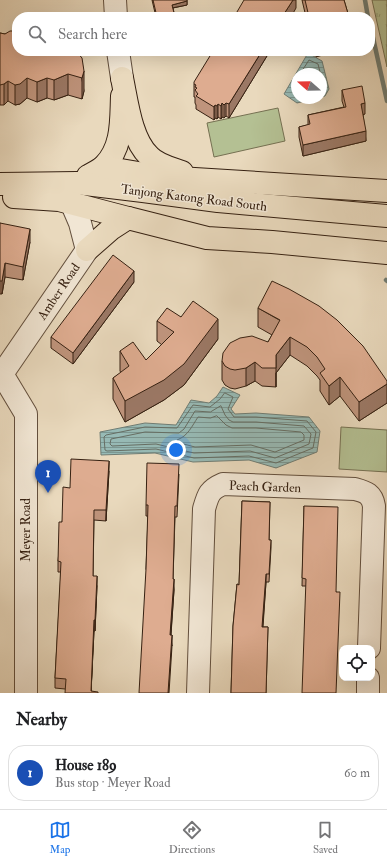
<!DOCTYPE html>
<meta charset="utf-8">
<style>
body{margin:0;font-family:"IM FELL Double Pica",serif;background:#f6f6f6;color:#202124}
.controls{position:absolute;right:12px;bottom:12px;display:grid;overflow:hidden;border-radius:8px;box-shadow:0 4px 16px #0002}
.controls button{width:36px;height:36px;display:grid;place-items:center;padding:0;border:0;border-bottom:1px solid #e0e0e0;background:#fff;color:#202124;font:20px sans-serif}
.compass{position:absolute;left:291px;top:68px;width:36px;height:36px;border-radius:50%;background:#fff;box-shadow:0 4px 16px #0002;rotate:290deg}
.you{position:absolute;left:176px;top:450px;width:14px;height:14px;margin:-10px;border:3px solid #fff;border-radius:50%;background:#1a73e8;box-shadow:0 0 0 6px #1a73e833}
.badge{display:grid;place-items:center;width:26px;height:26px;border-radius:50%;background:#1a73e8;color:#fff;font-size:13px;font-weight:700}
.pin{position:absolute;translate:-50% -33px;filter:drop-shadow(0 1px 2px #0008)}
.pin::after{content:'';position:absolute;top:21px;width:14px;height:12px;background:inherit;clip-path:polygon(0 0,100% 0,50% 100%)}
.list{margin:0;padding:0;list-style:none}
h2{display:flex;justify-content:space-between;align-items:center;height:52px;margin:0;padding:0 16px;font-size:17px}
h2 small{font-size:13px;font-weight:400;color:#757577}
.list li{display:grid;grid-template-columns:26px 1fr auto;gap:12px;align-items:center;box-sizing:border-box;height:56px;margin:0 8px 8px;padding:0 8px;border:1px solid #e0e0e0;border-radius:16px}
.list b{display:block;font-size:15px;white-space:nowrap}
.list p{margin:0;font-size:13px;white-space:nowrap;color:#757577}
.list em{font-size:13px;font-style:normal;color:#757577}
.icon{flex:none;width:22px;height:22px;fill:none;stroke:currentColor;stroke-width:2;stroke-linecap:round;stroke-linejoin:round}
.map{position:relative;flex:none;width:387px;height:693px;overflow:hidden}
.search{position:absolute;background:#fff;box-shadow:0 4px 16px #0002;left:12px;right:12px;top:12px;height:44px;display:flex;align-items:center;gap:10px;box-sizing:border-box;padding:0 14px;border-radius:16px;color:#757577;font-size:15px}
.sheet{height:116px;background:#fff}
nav{display:flex;justify-content:space-around;align-items:center;box-sizing:border-box;height:56px;border-top:1px solid #e0e0e0;background:#fff;font-size:11px;color:#757577}
nav a{display:grid;justify-items:center;gap:2px}
nav .on{color:#1a73e8}
.map>svg:first-child{display:block}
</style>
<div class="map">
<svg width="387" height="693" viewBox="0 0 387 693">
<defs>
<pattern id="grass-tufts" width="24" height="20" patternUnits="userSpaceOnUse"><rect width="24" height="20" fill="#b4c093"/><path d="M3 7l-1-3M5 7V3M7 7l1-3M15 17l-1-3M17 17v-4M19 17l1-3" fill="none" stroke="#939c77"/></pattern>
<pattern id="water-rules" width="6" height="5" patternUnits="userSpaceOnUse"><rect width="6" height="5" fill="#97bab5"/><path d="M0 2.5h6" fill="none" stroke="#7c9792"/></pattern>
</defs>
<rect width="100%" height="100%" fill="#e9d9bd"/>
<filter id="stains"><feTurbulence type="fractalNoise" baseFrequency=".005" numOctaves="4"/><feColorMatrix values="0 0 0 0 .2 0 0 0 0 .09 0 0 0 0 .02 0 0 0 .5 -.17"/></filter>
<radialGradient id="worn" r=".72"><stop offset=".6" stop-color="#630" stop-opacity="0"/><stop offset="1" stop-color="#630" stop-opacity=".3"/></radialGradient>
<!-- grass -->
<polygon fill="url(#grass-tufts)" stroke="#757052" points="372,0 387,0 387,67"/>
<!-- garden -->
<g fill="#b4c093" stroke="#757052">
<polygon points="278,108 285,141 214,157 207,123"/>
<polygon points="341,427 387,430 387,472 339,469"/>
</g>
<!-- water -->
<g fill="url(#water-rules)" stroke="#707d74">
<polygon points="308,53 322,61 329,89 325,96 321,97 321,74 297,74 297,98 317,98 297,103 284,94"/>
<polygon points="223,387 240,395 231,409 235,414 256,413 309,417 320,431 317,452 276,468 249,460 193,462 155,453 101,455 100,432 145,423 176,425 191,400 209,403 217,396"/>
</g>
<g fill="none" stroke-linecap="round" stroke-linejoin="round">
<!-- shore -->
<g stroke="#666e64" stroke-width="1">
<polyline points="300,74 309,60 318,64 324,88 321,93"/>
<polygon points="225,393 233,397 228,409 234,417 256,417 307,421 316,432 313,448 276,463 249,456 194,458 156,449 107,451 105,450 104,437 106,435 145,427 177,428 193,405 210,407 220,399"/>
<polygon points="221,406 225,415 229,420 233,422 256,422 304,426 311,434 309,444 275,458 250,451 194,453 156,444 112,446 110,444 111,439 145,432 179,433 184,429 195,411 210,412"/>
<path d="M217 416 226 425 232 428H256L301 432 304 435V440L275 452 251 445 195 447 176 442 177 440C188 436 192 426 198 417L210 418Z"/>
</g>
<!-- stream -->
<g stroke="#707d74" stroke-width="4.5">
<polyline points="365,0 368,17"/>
<polyline points="370,24 387,101"/>
<polyline points="386,280 387,281"/>
</g>
<!-- minor casing -->
<g stroke="#634f3d" stroke-width="24">
<g id="minor">
<polyline points="115,0 116,17"/>
<polyline points="118,51 122,78"/>
<polyline points="0,372 2,374 26,414 26,693"/>
<polyline points="2,374 87,250 80,223 71,202"/>
<path d="M198 693 204 509C208 495 209 490 223 484L355 489C366 492 372 494 374 506L369 648"/>
<polyline points="368,693 368,678"/>
</g>
</g>
<!-- major casing -->
<g stroke="#362112" stroke-width="24">
<g id="major">
<path d="M88 176C93 173 100 170 104 166 123 147 121 120 122 96"/>
<polyline points="0,184 77,183 143,191 218,201 387,216"/>
<polyline points="14,197 59,200 128,218"/>
</g>
</g>
<!-- highway casing -->
<g stroke="#362112" stroke-width="24">
<g id="highway">
<path d="M122 78C127 102 131 139 149 156 157 165 171 168 182 172"/>
<polyline points="103,167 162,177 387,191"/>
<polyline points="87,250 111,229 128,218 207,238 272,242 387,253"/>
</g>
</g>
<!-- minor -->
<use href="#minor" stroke="#f1e6d4" stroke-width="22"/>
<!-- major -->
<use href="#major" stroke="#e9d9bd" stroke-width="22"/>
<!-- highway -->
<use href="#highway" stroke="#e9d9bd" stroke-width="22"/>
</g>
<!-- wall -->
<g fill="#bf947c" stroke="#362112">
<polygon points="152,0 187,0 187,5 173,8 175,17 156,17"/>
<polygon points="302,0 344,0 349,17 306,17"/>
<polygon points="17,32 77,51 84,91 82,99 68,95 54,100 47,98 37,102 27,98 20,104 15,105 8,101 4,105 0,105 0,33 5,34"/>
<polygon points="270,51 229,118 226,116 224,118 222,117 221,119 218,117 217,119 215,118 214,120 196,109 196,105 195,103 195,97 194,97 194,84"/>
<polygon points="342,90 365,114 363,114 366,141 303,156 299,137 299,127 308,125 308,115 344,107 342,101"/>
<polygon points="0,223 30,242 23,280 5,277 2,294 0,294"/>
<polygon points="134,282 73,364 51,348 51,337"/>
<polygon points="258,308 387,381 387,403 359,421 340,396 329,405 320,391 320,380 317,376 307,366 290,355 276,373 276,387 262,386 255,381 246,386 235,389 230,388 225,385 222,380 222,361 268,342 272,335 258,327"/>
<polygon points="181,317 218,339 184,385 164,400 125,422 113,399 113,378 121,373 120,371 120,351 146,360 162,345 157,341 157,321"/>
<polygon points="109,471 106,521 94,520 93,576 97,586 95,631 94,631 91,691 98,693 65,689 55,688 55,678 61,572 58,572 58,561 62,522 70,488"/>
<polygon points="179,474 177,517 175,517 173,579 174,590 171,635 172,646 146,569 148,516 146,516 146,505"/>
<polygon points="242,501 270,502 269,540 271,540 271,548 269,582 266,582 263,627 268,627 266,693 231,693 233,626 237,584 239,585"/>
<polygon points="304,506 336,592 306,586 302,586"/>
</g>
<!-- shaded-wall -->
<g fill="#9b7865" stroke="#362112">
<polygon points="293,0 296,0 296,8 291,17 282,17"/>
<polygon points="187,1 187,5 172,8 172,5"/>
<polygon points="262,51 270,51 229,118 229,104"/>
<polygon points="316,51 336,51 316,57"/>
<polygon points="84,71 84,91 82,99 82,78"/>
<polygon points="68,74 68,95 54,100 54,80"/>
<polygon points="27,78 27,98 20,104 15,105 15,85"/>
<polygon points="47,78 47,98 37,102 37,82"/>
<polygon points="8,81 8,101 4,105 4,84"/>
<polygon points="222,103 222,117 221,119 221,106"/>
<polygon points="226,103 226,116 224,118 224,105"/>
<polygon points="365,103 365,114 361,115 361,104"/>
<polygon points="218,104 218,117 217,119 217,106"/>
<polygon points="215,105 215,118 214,120 214,107"/>
<polygon points="366,131 366,141 303,156 303,145"/>
<polygon points="30,229 30,242 23,280 23,267"/>
<polygon points="5,263 5,277 2,294 2,281"/>
<polygon points="134,271 134,282 73,364 73,353"/>
<polygon points="218,319 218,339 184,385 164,400 125,422 125,401"/>
<polygon points="290,337 290,355 276,373 276,387 276,355"/>
<polygon points="255,362 255,381 246,386 246,368"/>
<polygon points="340,377 340,396 329,405 329,386"/>
<polygon points="387,384 387,403 359,421 359,402"/>
<polygon points="109,461 109,471 106,521 106,510"/>
<polygon points="266,574 266,582 262,635 262,627"/>
<polygon points="97,576 97,586 95,631 95,620"/>
<polygon points="174,579 174,590 170,646 170,635"/>
<polygon points="94,620 94,631 91,693"/>
<polygon points="172,635 172,646 169,693 168,693"/>
</g>
<!-- building -->
<g fill="#deac90" stroke="#362112">
<polygon points="153,0 187,0 187,1 172,5 175,17 157,17"/>
<polygon points="244,0 293,0 282,17 234,17"/>
<polygon points="305,0 344,0 349,17 309,17"/>
<polygon points="10,31 13,31 17,32 17,51 76,51 82,58 84,71 82,78 68,74 54,80 47,78 37,82 27,78 20,84 15,85 8,81 4,84 0,85 0,33 5,34"/>
<polygon points="213,51 262,51 229,104 226,103 224,105 222,103 221,106 218,104 217,106 215,105 214,107 196,96 198,94 195,90 197,88 195,87 196,85 194,84 194,82"/>
<polygon points="362,86 365,103 361,104 366,131 303,145 299,127 310,124 308,115 346,107 342,90"/>
<polygon points="0,223 30,229 23,267 5,263 2,281 0,281"/>
<polygon points="113,255 134,271 73,353 51,337"/>
<polygon points="272,281 289,289 319,306 337,320 363,346 387,381 387,384 359,402 340,377 329,386 320,373 325,369 317,357 307,347 290,337 276,355 276,368 262,368 255,362 246,368 235,370 230,369 225,366 222,361 223,353 230,343 240,338 252,336 268,342 280,320 258,308"/>
<polygon points="193,301 218,319 184,364 164,380 125,401 113,378 129,366 120,351 133,342 146,360 174,332 157,321 167,308 181,317"/>
<polygon points="71,459 109,461 106,510 94,510 93,576 97,576 95,620 94,620 91,691 98,692 98,693 65,693 66,679 55,678 61,562 58,561 59,522 62,522 63,487 70,488"/>
<polygon points="147,463 179,464 177,506 175,506 173,579 174,579 170,635 172,635 168,693 139,693 146,569 148,505 146,505"/>
<polygon points="242,501 270,502 269,540 271,540 269,574 266,574 262,627 268,627 266,693 231,693 233,626 237,584 239,585"/>
<polygon points="304,506 338,507 336,592 340,592 336,693 302,693 306,579 302,578"/>
</g>
<g text-anchor="middle" stroke-width="3" stroke-linejoin="round" paint-order="stroke">
<!-- street labels -->
<g font-size="13" fill="#362112" stroke="#f1e6d4">
<text transform="translate(194 197) rotate(7)" y="5">Tanjong Katong Road South</text>
<text transform="translate(58 291) rotate(-56)" y="5">Amber Road</text>
<text transform="translate(265 486) rotate(2)" y="5">Peach Garden</text>
<text transform="translate(25 530) rotate(-90)" y="5">Meyer Road</text>
</g>
</g>
<rect width="100%" height="100%" filter="url(#stains)"/>
<rect width="100%" height="100%" fill="url(#worn)"/>
</svg>
<div class="controls">
<button><svg class="icon" aria-label="locate" viewBox="0 0 24 24"><circle cx="12" cy="12" r="6"/><path d="M12 2v4M12 18v4M2 12h4M18 12h4"/></svg></button>
</div>
<svg class="compass" viewBox="-18 -18 36 36"><path d="M0-13l5 13h-10z" fill="#e53935"/><path d="M0 13l5-13h-10z" fill="#757577"/></svg>
<div class="you"></div>
<div class="pin badge" style="left:48px;top:493px;background:#1a4fb4">1</div>
<div class="search"><svg class="icon" aria-label="search" viewBox="0 0 24 24"><circle cx="10" cy="10" r="6"/><path d="M15 15l6 6"/></svg>Search here</div>
</div>
<section class="sheet">
<h2>Nearby<small></small></h2>
<ul class="list">
<li><span class="badge" style="background:#1a4fb4">1</span><div><b>House 189</b><p>Bus stop · Meyer Road</p></div><em>60 m</em></li>
</ul>
</section>
<nav>
<a class="on"><svg class="icon" aria-label="map" viewBox="0 0 24 24"><path d="M3 6l6-2 6 2 6-2v14l-6 2-6-2-6 2zM9 4v14M15 6v14"/></svg>Map</a>
<a><svg class="icon" aria-label="directions" viewBox="0 0 24 24"><path d="M12 3l9 9-9 9-9-9zM9 14v-3h6M13 9l2 2-2 2"/></svg>Directions</a>
<a><svg class="icon" aria-label="saved" viewBox="0 0 24 24"><path d="M7 4h10v16l-5-4-5 4z"/></svg>Saved</a>
</nav>
